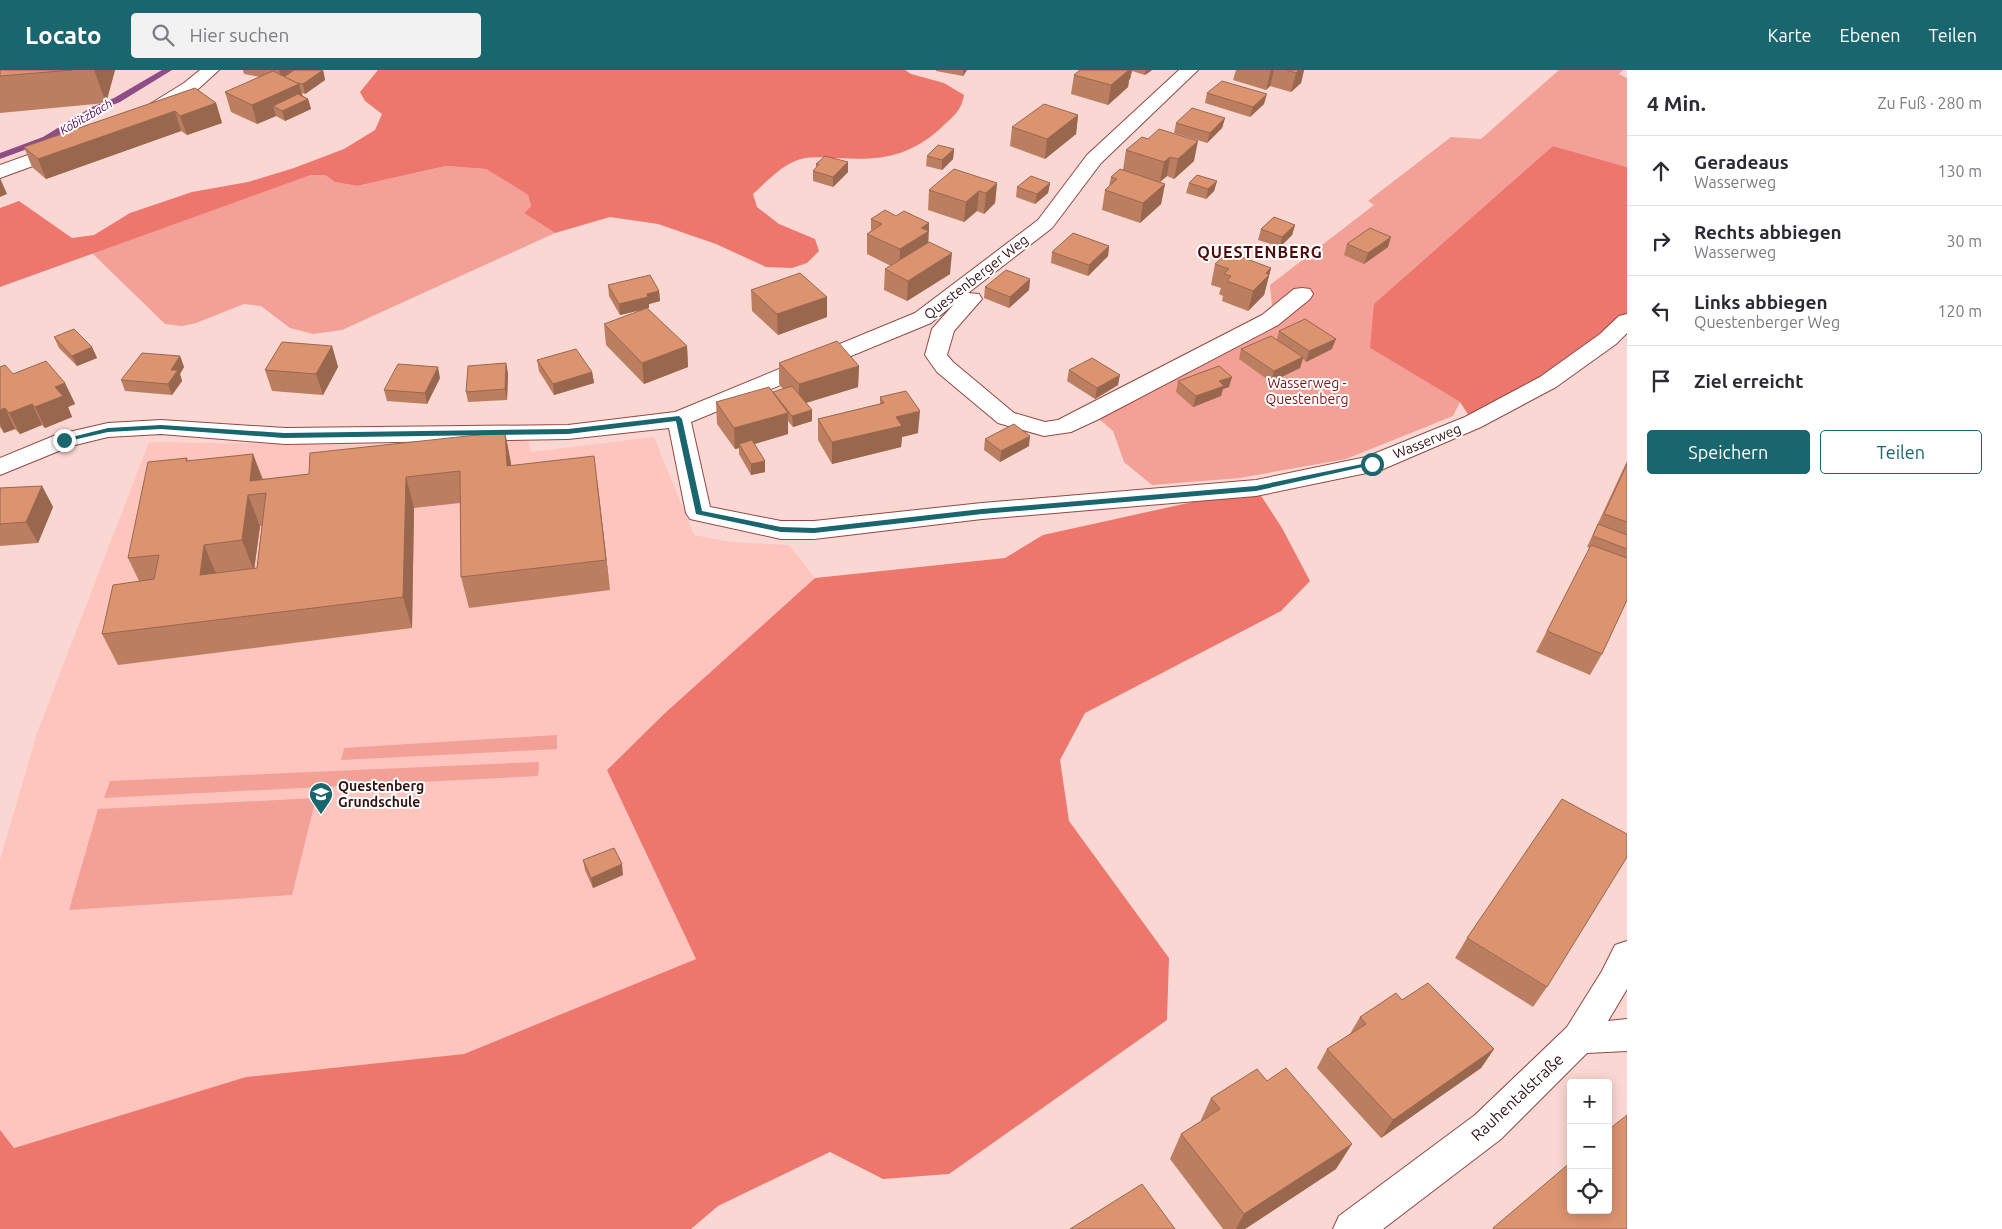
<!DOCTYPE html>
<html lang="de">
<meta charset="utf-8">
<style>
body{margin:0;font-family:Ubuntu,sans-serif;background:#f2f2f3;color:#2b2b33}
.controls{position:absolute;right:15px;bottom:15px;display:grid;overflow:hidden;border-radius:5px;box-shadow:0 2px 12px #0003}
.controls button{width:45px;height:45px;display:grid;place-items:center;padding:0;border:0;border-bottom:1px solid #e1e1e2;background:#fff;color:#2b2b33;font:25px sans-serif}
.stop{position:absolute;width:15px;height:15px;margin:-11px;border:4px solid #19666e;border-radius:50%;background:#fff}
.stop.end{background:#19666e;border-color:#fff;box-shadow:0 1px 5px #0008}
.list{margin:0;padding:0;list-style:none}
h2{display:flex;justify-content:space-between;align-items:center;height:65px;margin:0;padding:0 20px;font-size:21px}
h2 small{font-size:16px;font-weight:400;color:#7c7c81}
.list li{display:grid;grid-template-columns:32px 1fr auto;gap:15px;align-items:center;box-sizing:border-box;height:70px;padding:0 20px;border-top:1px solid #e1e1e2}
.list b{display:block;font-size:19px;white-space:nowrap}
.list p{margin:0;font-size:16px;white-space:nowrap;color:#7c7c81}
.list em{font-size:16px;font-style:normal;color:#7c7c81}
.actions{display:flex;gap:10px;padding:15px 20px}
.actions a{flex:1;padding:11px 0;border:1px solid #19666e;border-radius:5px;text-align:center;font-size:18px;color:#19666e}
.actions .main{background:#19666e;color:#fff}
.icon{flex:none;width:28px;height:28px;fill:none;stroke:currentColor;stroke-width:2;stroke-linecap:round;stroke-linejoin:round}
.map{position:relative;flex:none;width:1627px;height:1159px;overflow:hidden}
header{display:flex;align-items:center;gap:30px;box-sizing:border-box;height:70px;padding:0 25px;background:#19666e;color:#fff}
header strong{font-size:24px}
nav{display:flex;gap:28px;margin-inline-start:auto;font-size:18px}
.search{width:350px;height:45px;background:#f2f2f3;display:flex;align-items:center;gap:12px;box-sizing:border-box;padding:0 18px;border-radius:5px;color:#7c7c81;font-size:19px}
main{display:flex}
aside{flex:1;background:#fff}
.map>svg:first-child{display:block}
</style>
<header>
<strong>Locato</strong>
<div class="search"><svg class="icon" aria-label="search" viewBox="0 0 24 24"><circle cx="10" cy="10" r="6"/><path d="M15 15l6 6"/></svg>Hier suchen</div>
<nav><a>Karte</a><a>Ebenen</a><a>Teilen</a></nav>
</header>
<main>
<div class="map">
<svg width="1627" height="1159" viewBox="0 0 1627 1159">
<rect width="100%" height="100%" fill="#fad7d2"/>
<!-- built -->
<polygon fill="#fdc5be" points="654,367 694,465 730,472 789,475 815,508 665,643 607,699 697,889 464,984 246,1007 13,1078 0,1060 0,790 37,663 149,372 359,375 528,369 531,382"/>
<!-- green -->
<g fill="#f3a097">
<polygon points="1559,0 1623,0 1619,4 1627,8 1627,97 1553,76 1370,278 1460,332 1453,346 1346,389 1240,408 1152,415 1124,392 1113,361 1098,348 1264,249 1272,236 1270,215 1374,135 1368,131 1451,67 1481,69"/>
<polygon points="446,96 486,99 528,125 531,136 524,143 555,163 342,260 313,264 290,258 261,236 244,234 196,253 182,256 165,254 92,183 311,105 325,105 335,112 357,116"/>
<polygon points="557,665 557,679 341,690 344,678"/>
<polygon points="539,692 538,706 104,728 110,711"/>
<polygon points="316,728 292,825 69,840 98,739"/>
</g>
<!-- forest -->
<g fill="#ed776d">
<path d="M378 0H905L911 4 944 13 964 25C961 42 953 46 941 58 909 87 879 91 837 88 824 88 808 85 795 91 779 98 766 112 753 124L757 137 779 154 815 169 819 181 807 193 792 198 766 197 716 174 658 154 610 147 555 163 524 143 531 136 528 125 486 99 446 96 357 116 335 112 325 105H311L0 217V138L19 131 72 168 94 165 130 143 192 122 248 112 294 98 344 79 375 60 382 44 365 31 360 22Z"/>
<polygon points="1553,76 1627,97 1627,251 1473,352 1460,332 1370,278 1374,234"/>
<polygon points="1256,418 1282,458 1310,511 1281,541 1085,643 1060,690 1069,751 1169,888 1167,950 949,1104 883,1109 830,1082 718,1136 691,1159 0,1159 0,1060 14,1078 246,1007 464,984 696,889 607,700 665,643 815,508 1005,488 1043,465"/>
</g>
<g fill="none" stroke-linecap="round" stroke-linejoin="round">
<!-- stream -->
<polygon fill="#8f4d87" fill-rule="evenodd" points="162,0 172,0 120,32 98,41 49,71 0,89 0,83 43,67 92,37 114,28"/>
<!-- minor casing -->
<g stroke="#924943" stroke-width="2">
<g id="minor">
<polygon points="200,0 219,0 196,21 154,47 148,48 142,47 139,43 142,39 184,13"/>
<polygon points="1179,0 1198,0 1101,93 1052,158 968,223 979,224 982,229 954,261 947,285 953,292 1014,343 1045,352 1058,350 1262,245 1294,219 1302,218 1310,219 1313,224 1310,229 1278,255 1099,349 1071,362 1044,366 998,353 937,302 925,285 932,259 954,234 931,253 691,352 710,437 781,451 814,451 982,433 1256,410 1366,387 1465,347 1540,307 1600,264 1619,246 1627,244 1627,263 1616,274 1556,317 1481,357 1381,400 1256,426 982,449 814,469 781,469 690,449 686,443 669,358 568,369 285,374 161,364 108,367 71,376 0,405 0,388 56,365 108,353 161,350 285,358 568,355 675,342 915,243 1038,150 1087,85"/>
<polygon points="64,72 71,74 73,78 71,82 0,108 0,95"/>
<polygon points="1627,871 1627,919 1608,951 1627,949 1627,981 1587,983 1501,1069 1383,1159 1333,1159 1339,1146 1475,1045 1567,957 1602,901 1615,875"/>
</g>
</g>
<!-- minor -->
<use href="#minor" fill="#fff" fill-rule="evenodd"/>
</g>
<!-- wall -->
<g fill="#bc7e60" fill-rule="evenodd">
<polygon points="0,0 115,0 106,33 0,43"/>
<polygon points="243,0 323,0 325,10 305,24 302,23 303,26 308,29 311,39 285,51 276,46 257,54 231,42 225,22 260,7 244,4"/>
<polygon points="936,0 967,0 963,6 936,1"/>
<polygon points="1080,0 1152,0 1145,5 1132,1 1130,9 1129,10 1128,17 1108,35 1071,24 1074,5"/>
<polygon points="1236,0 1304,0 1301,13 1291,22 1270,16 1266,20 1233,10"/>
<polygon points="195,18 216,33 222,53 187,65 181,61 46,109 32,97 24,77"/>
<polygon points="1207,23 1264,34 1250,47 1205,33"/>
<polygon points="1078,45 1076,64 1045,89 1010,76 1012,57"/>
<polygon points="1225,48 1222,58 1207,73 1174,63 1176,53"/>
<polygon points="1142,67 1194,91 1174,109 1167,106 1160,112 1165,114 1161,134 1140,153 1102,140 1105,120 1109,116 1111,107 1123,100 1126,80"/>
<polygon points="954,79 953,89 942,100 926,96 927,86"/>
<polygon points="848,92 848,102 833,117 813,111 813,101 816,98 816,94"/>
<polygon points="1217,111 1214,121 1206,129 1186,123 1189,113"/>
<polygon points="997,113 995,133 984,144 977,141 964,152 928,140 929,120"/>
<polygon points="1050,113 1048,123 1035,134 1016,127 1017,117"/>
<polygon points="896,146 929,153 928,173 950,204 907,231 884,220 885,199 891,196 867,184 867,164 871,162 871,149"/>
<polygon points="1295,155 1292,165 1280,177 1258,170 1261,159"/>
<polygon points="1347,174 1388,177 1364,194 1344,185"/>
<polygon points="1109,176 1108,186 1088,206 1051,193 1052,182"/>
<polygon points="1215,194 1271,198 1264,225 1248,241 1222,231 1223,226 1219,224 1221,218 1211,215"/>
<polygon points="1030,209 1029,220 1009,238 984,228 985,217"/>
<polygon points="608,215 659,221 660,231 649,234 649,238 620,245 609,226"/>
<polygon points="751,220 827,227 827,247 778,265 752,241"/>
<polygon points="604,254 687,276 688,297 644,314 606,275"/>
<polygon points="1279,261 1332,279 1306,292 1303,289 1300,298 1271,312 1239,289 1241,279 1277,269"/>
<polygon points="54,267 92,277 97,288 77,296 59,278"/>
<polygon points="332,276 338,297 323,325 272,321 265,300"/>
<polygon points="180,286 184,297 180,304 182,311 172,325 125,321 121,310"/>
<polygon points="537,290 592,302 594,313 554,325 539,301"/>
<polygon points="506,293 508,304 507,330 468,332 466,322"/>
<polygon points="779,293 859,296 858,317 806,333 812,340 812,351 793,357 788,351 788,364 754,374 765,391 765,402 751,405 739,384 739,378 735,379 717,354 716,332 773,323 783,319 779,314"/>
<polygon points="0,297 13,304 65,313 75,334 68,337 72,347 45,358 42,355 20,364 15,359 4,363 0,357"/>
<polygon points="1069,300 1118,315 1095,329 1067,311"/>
<polygon points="440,308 427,334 387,331 384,320"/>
<polygon points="1178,311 1229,317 1223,319 1221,326 1193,337 1176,322"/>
<polygon points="880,327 918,363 902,367 901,377 832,394 818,370 818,349 880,334"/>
<path d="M505 362 511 396 598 417 610 520 469 538 461 507 460 433 414 438 412 558 118 595 102 564 139 511 128 488 187 388 188 391 253 384 263 409 309 404ZM260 456H262L257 498H254Z"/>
<polygon points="985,369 1029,376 1000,392 984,380"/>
<polygon points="1627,391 1627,530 1602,584 1590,605 1536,582 1590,478 1587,477"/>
<polygon points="42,416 53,437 38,473 0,476 0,418"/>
<polygon points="583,790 623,805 593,818 585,800"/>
<polygon points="1467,868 1547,917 1533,937 1455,888"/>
<polygon points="1402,930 1494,979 1481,998 1381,1068 1317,998 1327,979 1350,964 1360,947"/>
<polygon points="1267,1011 1336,1099 1245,1159 1223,1159 1170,1089 1181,1064 1200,1052 1211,1028"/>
</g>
<!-- shaded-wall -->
<g fill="#99674e">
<polygon points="94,0 115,0 106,33"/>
<polygon points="279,0 297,0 282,9"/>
<polygon points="323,0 325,10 305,24 303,14"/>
<polygon points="963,0 967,0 963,6"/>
<polygon points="1125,0 1132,0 1130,9 1129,10 1128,17 1108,35 1111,15"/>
<polygon points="1146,0 1152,0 1145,5"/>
<polygon points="1271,0 1274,0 1270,16 1266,20"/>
<polygon points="1299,0 1304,0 1301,13 1291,22 1296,3"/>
<polygon points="299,14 304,31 308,29 311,39 285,51 282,41 273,36 276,46 257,54 252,35"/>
<polygon points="1267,24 1264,34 1250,47 1253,37"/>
<polygon points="216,33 222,53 187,65 180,46"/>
<polygon points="175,41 181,61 46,109 38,89"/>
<polygon points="1078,45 1076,64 1045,89 1047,69"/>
<polygon points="1225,48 1222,58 1207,73 1210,63"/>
<polygon points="1198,71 1194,91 1174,109 1178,89"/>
<polygon points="954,79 953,89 942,100 942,90"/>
<polygon points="1170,87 1167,106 1160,112 1164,92"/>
<polygon points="848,92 848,102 833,117 833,107"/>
<polygon points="0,108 7,124 0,127"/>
<polygon points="1217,111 1214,121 1206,129 1208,119"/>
<polygon points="997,113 995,133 984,144 986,123"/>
<polygon points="1050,113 1048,123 1035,134 1037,124"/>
<polygon points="1165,114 1161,134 1140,153 1143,133"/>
<polygon points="979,121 977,141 964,152 966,132"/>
<polygon points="929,153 928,181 899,200 900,179 921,158"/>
<polygon points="1295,155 1292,165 1280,177 1282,167"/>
<polygon points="1391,167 1388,177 1364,194 1368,183"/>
<polygon points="1109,176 1108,186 1088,206 1089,195"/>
<polygon points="952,183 950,204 907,231 908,211"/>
<polygon points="1271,198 1264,225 1248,241 1253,221 1266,203"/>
<polygon points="1030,209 1029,220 1009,238 1010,227"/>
<polygon points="659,221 660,231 649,234 649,238 620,245 619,234 647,224"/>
<polygon points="827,227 827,247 778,265 777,244"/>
<polygon points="1336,269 1332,279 1306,292 1309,281"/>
<polygon points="332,276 338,297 323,325 316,304"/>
<polygon points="687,276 688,297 644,314 642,293"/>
<polygon points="92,277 97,288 77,296 72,286"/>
<polygon points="180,286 184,297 180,304 182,311 172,325 168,314 171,300"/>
<polygon points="1303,287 1300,298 1271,312 1274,301"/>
<polygon points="506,293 508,304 507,330 505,319"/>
<polygon points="859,296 858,317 799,335 799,314"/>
<polygon points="438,297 440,308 427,334 425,323"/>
<polygon points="592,302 594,313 554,325 553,314"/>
<polygon points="1120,305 1118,315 1095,329 1097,318"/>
<polygon points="1232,307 1229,317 1223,319 1221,326 1193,337 1196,326 1219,311"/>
<polygon points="65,313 75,334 68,337 72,347 45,358 35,337 55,317"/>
<polygon points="32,334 42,355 20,364 9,343"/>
<polygon points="5,338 15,359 4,363 0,354 0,340"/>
<polygon points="812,340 812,351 793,357 792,346"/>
<polygon points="920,341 918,363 902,367 901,377 832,394 832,372 896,347"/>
<polygon points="788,343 788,364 741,378 739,374 739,378 735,379 734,358"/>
<polygon points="505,362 511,393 513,427 507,396"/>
<polygon points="1030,366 1029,376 1000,392 1001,381"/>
<polygon points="253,384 264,415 250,411"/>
<polygon points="594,386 598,417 610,520 606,490"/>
<polygon points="765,391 765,402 751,405 751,394"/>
<polygon points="406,407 414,438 412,558 403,527"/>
<polygon points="42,416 53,437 38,473 26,452"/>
<polygon points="248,425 260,456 254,501 242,470"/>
<polygon points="204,475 217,506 200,505"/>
<polygon points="622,794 623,805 593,818 591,808"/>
<polygon points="1494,979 1481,998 1381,1068 1393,1050"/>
<polygon points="1352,1074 1336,1099 1245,1159 1236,1159 1244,1144"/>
</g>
<!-- building -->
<g fill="#db9370" stroke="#99674e" fill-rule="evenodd">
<polygon points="0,0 72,0 0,6"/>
<polygon points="294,0 323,0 303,14 297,13 284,7"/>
<polygon points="1080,0 1129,0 1111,15 1074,5"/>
<polygon points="1286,0 1299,0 1296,3"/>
<polygon points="273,1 299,14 252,35 225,22"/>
<polygon points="1222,11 1267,24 1253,37 1207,23"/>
<polygon points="195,18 216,33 180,46 175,41 38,89 24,77"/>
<polygon points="298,24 308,29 282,41 273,36"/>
<polygon points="1044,34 1078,45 1047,69 1012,57"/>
<polygon points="1192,38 1225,48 1210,63 1176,53"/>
<polygon points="1159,59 1198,71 1178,89 1170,87 1164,92 1126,80 1142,67 1148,69"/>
<polygon points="938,75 954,79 942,90 927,86"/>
<polygon points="825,86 848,92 833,107 813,101 819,94 816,94"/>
<polygon points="954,99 997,113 986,123 979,121 966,132 929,120"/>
<polygon points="1120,99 1165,114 1143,133 1105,120 1117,109 1111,107"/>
<polygon points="1197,105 1217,111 1208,119 1189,113"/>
<polygon points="1031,106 1050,113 1037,124 1017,117"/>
<polygon points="885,140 896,146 904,141 929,153 921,158 929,161 900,179 867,164 882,154 871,149"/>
<polygon points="1274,147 1295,155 1282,167 1261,159"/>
<polygon points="1370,158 1391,167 1368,183 1347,174"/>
<polygon points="1073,163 1109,176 1089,195 1052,182"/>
<polygon points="929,172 952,183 908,211 885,199"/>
<polygon points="1228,182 1271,198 1266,203 1269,205 1253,221 1227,211 1231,206 1224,204 1229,199 1215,194"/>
<polygon points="1006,200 1030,209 1010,227 985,217"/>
<polygon points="800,203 827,227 777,244 751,220"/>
<polygon points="650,205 659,221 647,224 648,227 619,234 608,215"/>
<polygon points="647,238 687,276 642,293 604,254"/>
<polygon points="1305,249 1336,269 1309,281 1279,261"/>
<polygon points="74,259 92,277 72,286 54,267"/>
<polygon points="1271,266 1303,287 1274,301 1241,279"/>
<polygon points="837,271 859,296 799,314 779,293"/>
<polygon points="282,272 332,276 316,304 265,300"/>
<polygon points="576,279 592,302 553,314 537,290"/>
<polygon points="142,283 180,286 171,300 178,300 168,314 121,310"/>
<polygon points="1092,288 1120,305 1097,318 1069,300"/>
<polygon points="46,291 65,313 55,317 63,326 35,337 32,334 9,343 5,338 0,340 0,297 5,295 13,304"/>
<polygon points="506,293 505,319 466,322 468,296"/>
<polygon points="398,294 438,297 425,323 384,320"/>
<polygon points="1219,296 1232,307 1219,311 1224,316 1196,326 1178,311"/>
<polygon points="792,316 812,340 792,346 773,322"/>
<polygon points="769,317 788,343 734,358 716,332"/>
<polygon points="906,321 920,341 896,347 902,356 832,372 818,349 884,333 880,327"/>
<polygon points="1014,354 1030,366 1001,381 985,369"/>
<path d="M505 362 507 396 594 386 606 490 461 507 460 401 406 407 403 527 102 564 113 515 154 509 159 485 128 488 148 392 187 388 186 391 253 384 250 411 309 404 310 383ZM266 423 257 498 200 505 204 475 242 470 248 425Z"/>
<polygon points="752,370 765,391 751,394 739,374"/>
<polygon points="1627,394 1627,452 1604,444"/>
<polygon points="42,416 26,452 0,454 0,418"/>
<polygon points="1598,454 1627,465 1627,479 1593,466"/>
<polygon points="1591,475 1627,488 1627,530 1602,584 1547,561"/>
<polygon points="1562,729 1627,764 1627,787 1547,917 1467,868"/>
<polygon points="614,778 622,794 591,808 583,790"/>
<polygon points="1428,913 1494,979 1393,1050 1327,979 1366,954 1360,947 1396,923 1402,930"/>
<polygon points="1286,998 1352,1074 1244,1144 1181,1064 1220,1039 1211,1028 1257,999 1267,1011"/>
<polygon points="1627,1045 1627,1159 1494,1159 1493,1158 1571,1092 1571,1140 1608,1140 1608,1060"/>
<polygon points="1142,1114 1175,1159 1070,1159"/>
</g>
<!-- route -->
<polygon fill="#19666e" points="679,346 682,349 702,441 781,457 814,458 982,439 1256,416 1372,392 1376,394 1256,421 982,444 814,463 781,462 696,444 676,351 568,364 284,368 161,359 108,362 64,372 60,370 108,358 161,355 284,363 568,359"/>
<!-- icons -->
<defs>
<g id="school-pin" transform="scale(1.25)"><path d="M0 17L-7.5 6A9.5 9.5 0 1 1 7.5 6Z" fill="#19666e" stroke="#fff"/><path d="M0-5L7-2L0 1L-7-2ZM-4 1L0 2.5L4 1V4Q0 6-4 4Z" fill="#fff"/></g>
</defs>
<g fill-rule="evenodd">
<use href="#school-pin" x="321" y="724"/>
</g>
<g text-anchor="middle" stroke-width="4" stroke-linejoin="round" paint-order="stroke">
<!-- far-water labels -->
<g font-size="12" font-style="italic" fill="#520255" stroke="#fff">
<text transform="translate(86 47) rotate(-30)" y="4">Kobitzbach</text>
</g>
<!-- street labels -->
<g font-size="14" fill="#321311" stroke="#fff">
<text transform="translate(976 207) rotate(-38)" y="5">Questenberger Weg</text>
<text transform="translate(1427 371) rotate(-22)" y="5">Wasserweg</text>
</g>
<!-- park labels -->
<g font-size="14" fill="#811416" stroke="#fff">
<text x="1307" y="318">Wasserweg -<tspan x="1307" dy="16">Questenberg</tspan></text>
</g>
<!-- poi labels -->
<g font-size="14" font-weight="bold" fill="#321311" stroke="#fff" text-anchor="start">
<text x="338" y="721">Questenberg<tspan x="338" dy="16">Grundschule</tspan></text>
</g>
<!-- far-district labels -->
<g font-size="16" font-weight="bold" letter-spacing="1" fill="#500b0b" stroke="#fff">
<text x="1260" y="188">QUESTENBERG</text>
</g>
<!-- near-street labels -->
<g font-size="16" fill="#321311" stroke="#fff">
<text transform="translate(1517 1027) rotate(-43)" y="6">Rauhentalstraße</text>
</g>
</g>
</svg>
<div class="controls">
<button>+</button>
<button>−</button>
<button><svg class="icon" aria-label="locate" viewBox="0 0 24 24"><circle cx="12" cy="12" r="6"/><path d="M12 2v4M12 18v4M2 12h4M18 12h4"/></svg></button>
</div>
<div class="stop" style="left:1372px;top:394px"></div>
<div class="stop end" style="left:64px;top:370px"></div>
</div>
<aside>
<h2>4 Min.<small>Zu Fuß · 280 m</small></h2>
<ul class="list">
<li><svg class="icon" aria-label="ahead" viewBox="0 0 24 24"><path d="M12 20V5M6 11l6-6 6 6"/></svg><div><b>Geradeaus</b><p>Wasserweg</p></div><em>130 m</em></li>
<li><svg class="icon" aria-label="right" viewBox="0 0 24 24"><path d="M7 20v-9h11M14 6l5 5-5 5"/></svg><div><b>Rechts abbiegen</b><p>Wasserweg</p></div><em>30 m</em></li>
<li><svg class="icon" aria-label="left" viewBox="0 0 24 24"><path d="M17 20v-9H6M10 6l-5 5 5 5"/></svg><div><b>Links abbiegen</b><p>Questenberger Weg</p></div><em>120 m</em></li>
<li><svg class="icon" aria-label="arrive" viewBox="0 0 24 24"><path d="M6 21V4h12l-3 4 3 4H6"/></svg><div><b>Ziel erreicht</b></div></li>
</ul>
<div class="actions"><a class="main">Speichern</a><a>Teilen</a></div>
</aside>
</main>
